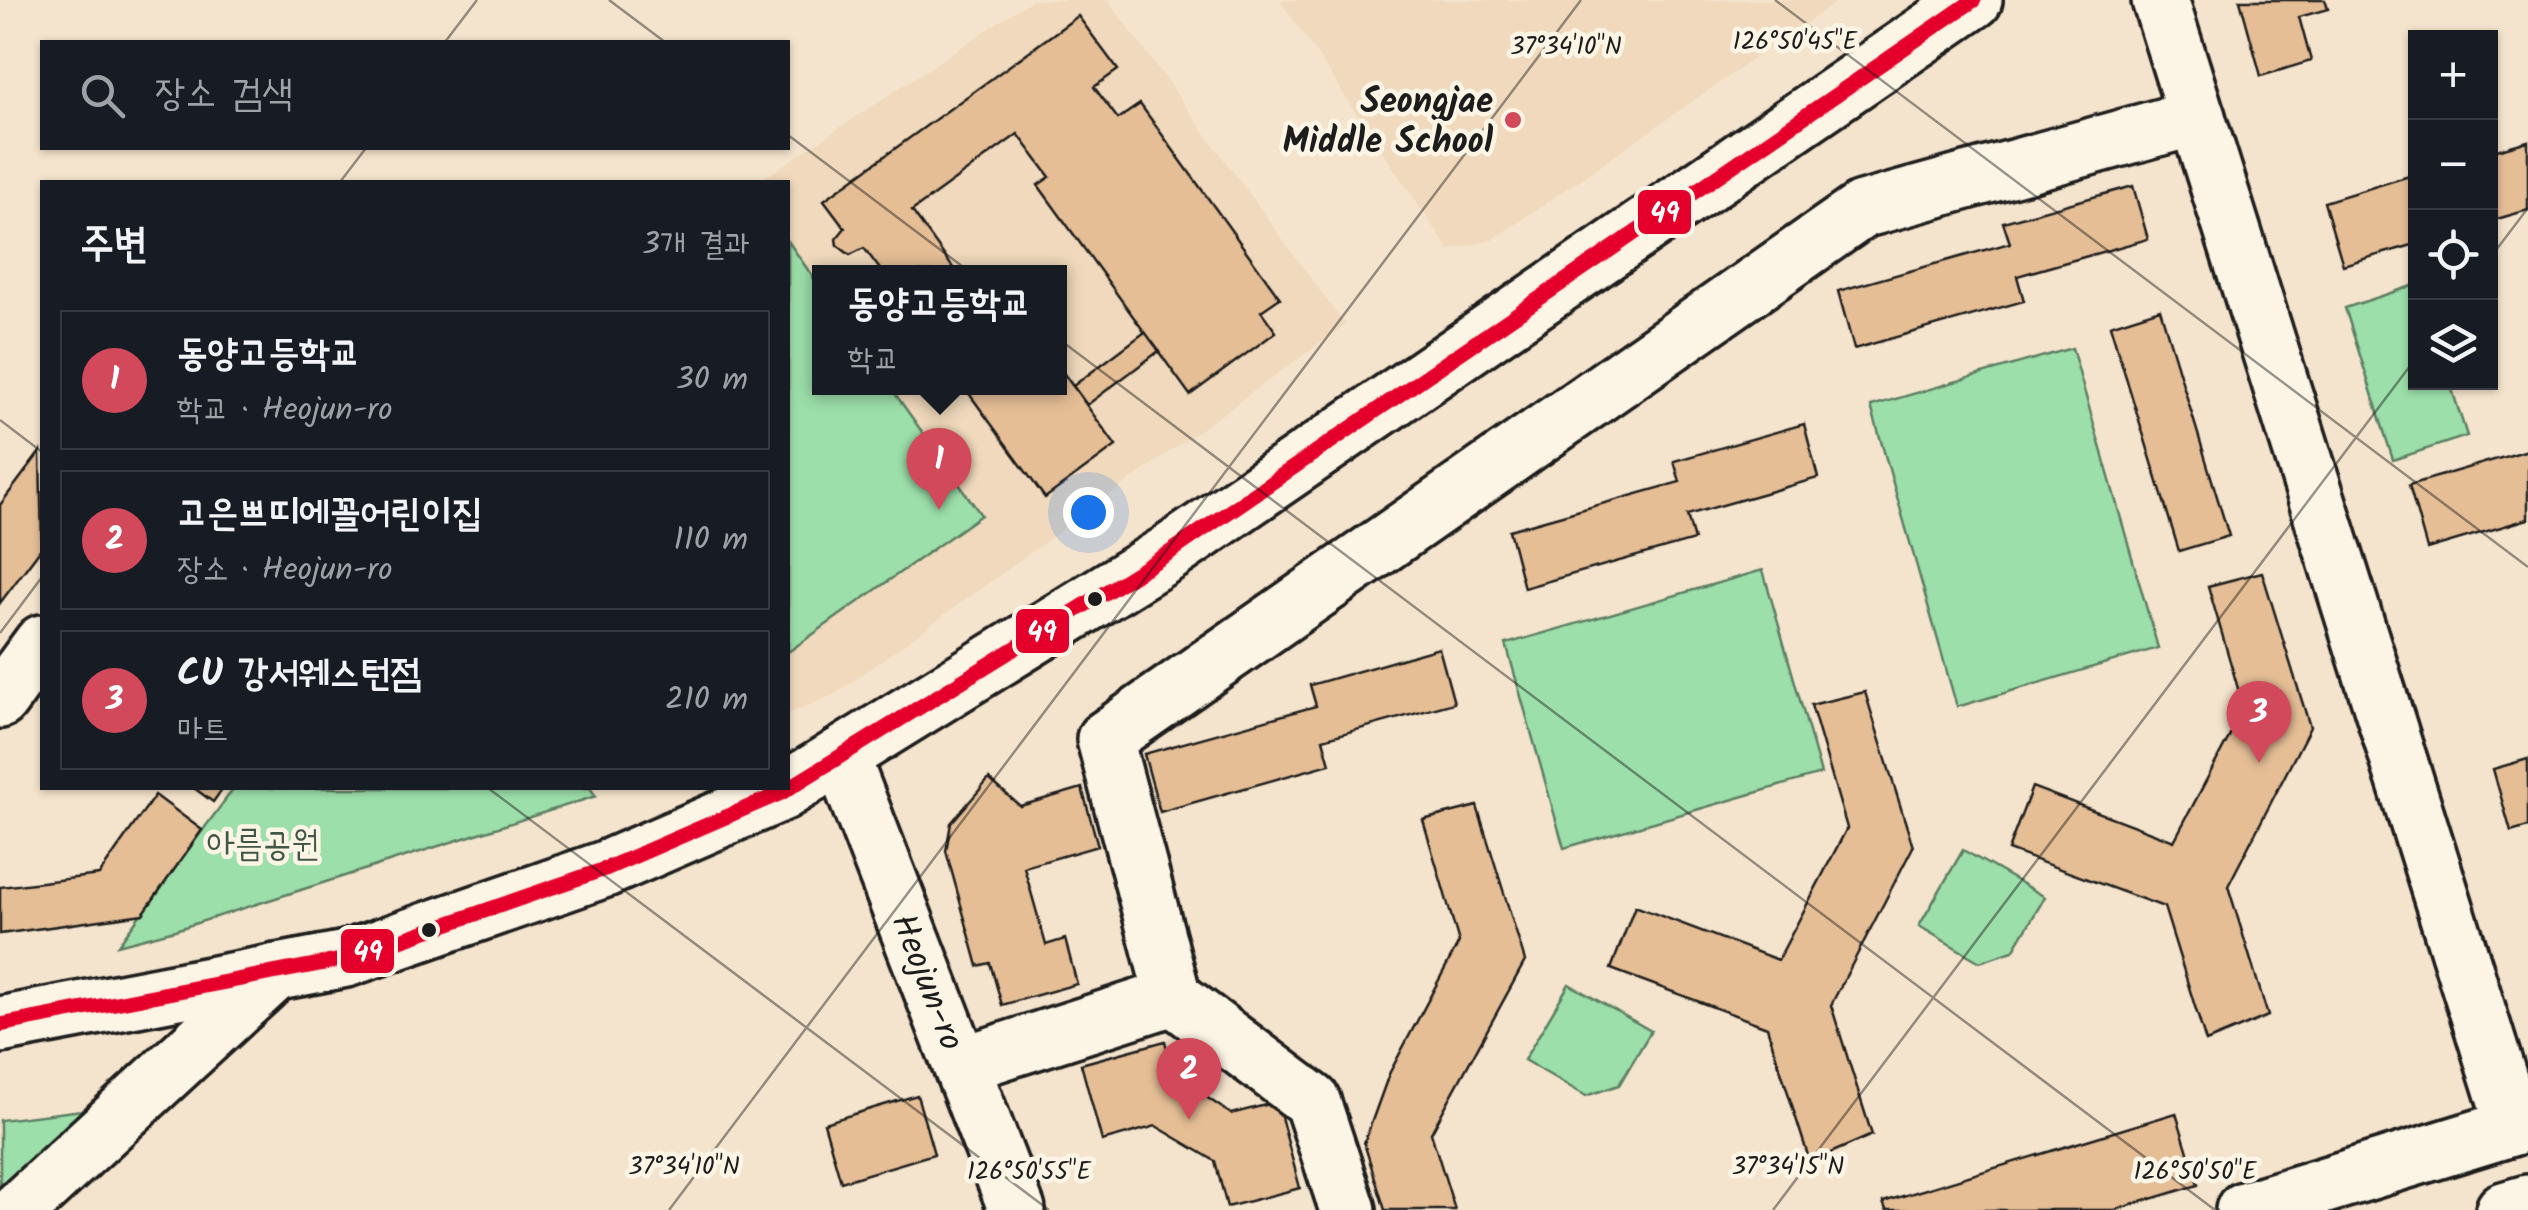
<!DOCTYPE html>
<html lang="ko">
<meta charset="utf-8">
<style>
body{margin:0;font-family:Kalam,"Poor Story",sans-serif;background:#20242c;color:#f1f3f6}
.controls{position:absolute;right:30px;top:30px;display:grid;overflow:hidden;border-radius:0px;box-shadow:0 2px 8px #0004}
.controls button{width:90px;height:90px;display:grid;place-items:center;padding:0;border:0;border-bottom:2px solid #363941;background:#171b24;color:#f1f3f6;font:50px sans-serif}
.you{position:absolute;left:1088px;top:512px;width:35px;height:35px;margin:-25px;border:8px solid #fff;border-radius:50%;background:#1a73e8;box-shadow:0 0 0 15px #1a73e833}
.badge{display:grid;place-items:center;width:65px;height:65px;border-radius:50%;background:#d1495b;color:#fff;font-size:32px;font-weight:700}
.pin{position:absolute;translate:-50% -82px;filter:drop-shadow(0 2px 5px #0008)}
.pin::after{content:'';position:absolute;top:52px;width:35px;height:30px;background:inherit;clip-path:polygon(0 0,100% 0,50% 100%)}
.popup{position:absolute;left:812px;top:265px;width:255px;height:130px;box-sizing:border-box;display:grid;place-content:center;border-radius:0px;background:#171b24;filter:drop-shadow(0 2px 8px #0005);font-size:32px;white-space:nowrap;color:#9ea1a6}
.popup b{font-size:38px;color:#f1f3f6}
.popup::after{content:'';position:absolute;left:50%;top:100%;margin-left:-20px;border:20px solid transparent;border-top-color:#171b24}
.list{margin:0;padding:0;list-style:none}
h2{display:flex;justify-content:space-between;align-items:center;height:130px;margin:0;padding:0 40px;font-size:42px}
h2 small{font-size:32px;font-weight:400;color:#9ea1a6}
.list li{display:grid;grid-template-columns:65px 1fr auto;gap:30px;align-items:center;box-sizing:border-box;height:140px;margin:0 20px 20px;padding:0 20px;border:2px solid #363941;border-radius:0px}
.list b{display:block;font-size:38px;white-space:nowrap}
.list p{margin:0;font-size:32px;white-space:nowrap;color:#9ea1a6}
.list em{font-size:32px;font-style:normal;color:#9ea1a6}
.icon{flex:none;width:55px;height:55px;fill:none;stroke:currentColor;stroke-width:2;stroke-linecap:round;stroke-linejoin:round}
.map{position:relative;flex:none;width:2528px;height:1210px;overflow:hidden}
.search{position:absolute;background:#171b24;box-shadow:0 2px 8px #0004;left:40px;top:40px;width:750px;height:110px;display:flex;align-items:center;gap:25px;box-sizing:border-box;padding:0 35px;border-radius:0px;color:#9ea1a6;font-size:38px}
.panel{position:absolute;background:#171b24;box-shadow:0 2px 8px #0004;left:40px;top:180px;width:750px;height:610px;border-radius:0px}
.map>svg:first-child{display:block}
</style>
<div class="map">
<svg width="2528" height="1210" viewBox="0 0 2528 1210">
<rect width="100%" height="100%" fill="#f5e4cd"/>
<filter id="ink" filterUnits="userSpaceOnUse"><feTurbulence type="fractalNoise" baseFrequency=".01" numOctaves="2"/><feDisplacementMap in="SourceGraphic" scale="20" xChannelSelector="R" yChannelSelector="G"/><feConvolveMatrix kernelMatrix="1 2 1 2 8 2 1 2 1" color-interpolation-filters="sRGB"/></filter>
<g filter="url(#ink)">
<!-- built -->
<g fill="#f0d9bc" fill-rule="evenodd">
<path d="M1032 0H1108L1345 325 835 694 788 714V182H758ZM819 272H1059V388H819Z"/>
<polygon points="1280,0 1839,0 1492,240 1449,250"/>
</g>
<!-- green -->
<g fill="#9cdfaa" stroke="#5c7e63" stroke-width="2.5">
<polygon points="788,241 819,286 819,388 891,388 981,515 788,652"/>
<polygon points="2415,285 2416,382 2450,383 2467,436 2393,460 2345,308"/>
<polygon points="2072,348 2158,648 1957,707 1871,406"/>
<polygon points="1763,570 1821,774 1564,848 1506,644"/>
<polygon points="234,788 590,788 596,796 175,930 118,945"/>
<polygon points="1963,850 2045,897 2013,951 1980,962 1919,926"/>
<polygon points="1569,984 1651,1031 1619,1085 1586,1096 1524,1060"/>
<polygon points="99,1108 0,1196 0,1120"/>
</g>
<!-- building -->
<g fill="#e5be96" stroke="#1c1c1c" stroke-width="2.5">
<polygon points="2240,0 2325,0 2328,9 2299,17 2311,61 2261,76"/>
<polygon points="1078,16 1118,70 1094,87 1118,119 1140,104 1280,298 1261,311 1276,332 1190,395 1038,185 1050,177 1018,134 912,211 956,272 882,272 864,248 850,255 837,245 836,239 845,228 824,200"/>
<polygon points="2528,141 2528,210 2490,221 2490,152"/>
<polygon points="2416,174 2416,244 2343,265 2324,202"/>
<polygon points="2133,186 2148,239 2017,276 2024,301 1854,349 1838,291 2010,243 2003,222"/>
<polygon points="2160,309 2229,536 2179,551 2110,325"/>
<polygon points="1145,332 1159,351 1087,405 1073,386"/>
<polygon points="1059,367 1116,446 1045,498 965,388 1059,388"/>
<polygon points="1804,424 1818,478 1687,515 1694,540 1524,588 1509,530 1680,482 1674,461"/>
<polygon points="2528,450 2528,519 2427,549 2409,485"/>
<polygon points="40,452 42,547 0,603 0,505"/>
<polygon points="2262,572 2310,727 2228,886 2268,1016 2206,1042 2164,907 2008,850 2032,787 2174,841 2244,709 2208,586"/>
<polygon points="1439,648 1454,703 1323,739 1330,764 1160,812 1144,754 1316,706 1310,685"/>
<polygon points="1865,692 1913,847 1831,1005 1872,1135 1810,1162 1767,1027 1611,969 1635,906 1778,960 1847,828 1811,705"/>
<polygon points="2528,759 2528,827 2511,832 2493,769"/>
<polygon points="989,779 1020,806 1082,788 1098,846 1024,867 1046,945 1065,939 1077,984 1002,1005 990,963 978,966 946,851 951,823"/>
<polygon points="194,788 223,788 213,802"/>
<polygon points="155,795 202,830 143,914 0,934 0,887 99,875"/>
<polygon points="1477,806 1525,961 1431,1133 1455,1210 1385,1210 1364,1143 1389,1074 1459,942 1423,820"/>
<polygon points="1165,1041 1174,1075 1231,1114 1277,1102 1300,1188 1227,1207 1215,1161 1156,1126 1102,1141 1081,1064"/>
<polygon points="917,1095 934,1154 841,1182 824,1123"/>
<polygon points="2176,1113 2198,1185 2115,1210 1886,1210 1883,1202"/>
</g>
<g fill="none" stroke-linecap="round" stroke-linejoin="round">
<!-- minor casing -->
<g stroke="#1c1c1c" stroke-width="62">
<g id="minor">
<polyline points="2160,0 2514,1127 2244,1210"/>
<polyline points="0,700 42,643"/>
<path id="s1" d="M841 756 1017 1210"/>
<polyline points="0,1025 346,959 605,869 781,793 1169,553 1974,0"/>
<polyline points="961,1065 1173,997"/>
<polyline points="18,1210 276,972"/>
<polyline points="1348,1210 1312,1101 1173,997 1105,739 1862,210 2197,117"/>
<polyline points="2504,1210 2528,1203"/>
</g>
</g>
<!-- minor -->
<use href="#minor" stroke="#fcf5e5" stroke-width="55"/>
<!-- bus-1 casing -->
<g stroke="#fcf5e5" stroke-width="22">
<polyline id="bus-1" points="0,1025 346,959 605,869 781,793 1169,553 1974,0"/>
</g>
<!-- bus-1 -->
<use href="#bus-1" stroke="#e4002b" stroke-width="15"/>
</g>
</g>
<!-- ticks -->
<path fill="none" stroke="#1c1c1c" stroke-width="2.5" stroke-opacity="0.45" d="M609 0 665 42M1775 0 2528 567M445 42 477 0M788 135 2215 1210M340 182 366 148M2490 258 2528 208M0 420 42 452M0 633 42 577M488 788 1049 1210M669 1210 1581 0M1773 1210 2416 358"/>
<!-- markers -->
<circle fill="#d1495b" stroke="#fcf5e5" stroke-width="4" cx="1513" cy="120" r="10"/>
<g fill="#1c1c1c" stroke="#fcf5e5" stroke-width="4">
<circle cx="1095" cy="599" r="9"/>
<circle cx="429" cy="930" r="9"/>
</g>
<g text-anchor="middle" stroke-width="9" stroke-linejoin="round" paint-order="stroke">
<!-- poi labels -->
<g font-size="35" font-weight="bold" fill="#1c1c1c" stroke="#fcf5e5" text-anchor="end">
<text x="1493" y="112">Seongjae<tspan x="1493" dy="40">Middle School</tspan></text>
</g>
<!-- park labels -->
<g font-size="35" fill="#425647" stroke="#fcf5e5">
<text x="263" y="855">아름공원</text>
</g>
<!-- street labels -->
<g font-size="35" fill="#1c1c1c" stroke="#fcf5e5">
<text dy="12" stroke="none"><textPath href="#s1" startOffset="242">Heojun-ro</textPath></text>
</g>
</g>
<g font-size="25" text-anchor="middle" fill="#1c1c1c" stroke="#fcf5e5" stroke-width="9" stroke-linejoin="round" paint-order="stroke">
<text x="1795" y="49">126°50'45"E</text>
<text x="1566" y="54">37°34'10"N</text>
<text x="684" y="1174">37°34'10"N</text>
<text x="1788" y="1174">37°34'15"N</text>
<text x="1029" y="1179">126°50'55"E</text>
<text x="2195" y="1179">126°50'50"E</text>
</g>
<g stroke="#fcf5e5" stroke-width="4">
<rect x="1636" y="188" width="57" height="48" rx="10" fill="#e4002b"/>
<rect x="1014" y="607" width="57" height="48" rx="10" fill="#e4002b"/>
<rect x="339" y="927" width="57" height="48" rx="10" fill="#e4002b"/>
</g>
<g font-size="28" text-anchor="middle" font-weight="bold" fill="#fff">
<text x="1665" y="222">49</text>
<text x="1042" y="641">49</text>
<text x="368" y="961">49</text>
</g>
</svg>
<div class="controls">
<button>+</button>
<button>−</button>
<button><svg class="icon" aria-label="locate" viewBox="0 0 24 24"><circle cx="12" cy="12" r="6"/><path d="M12 2v4M12 18v4M2 12h4M18 12h4"/></svg></button>
<button><svg class="icon" aria-label="layers" viewBox="0 0 24 24"><path d="M12 4l9 5-9 5-9-5zM3 14l9 5 9-5"/></svg></button>
</div>
<div class="you"></div>
<div class="pin badge" style="left:939px;top:510px">1</div>
<div class="popup"><b>동양고등학교</b>학교</div>
<div class="pin badge" style="left:1189px;top:1120px">2</div>
<div class="pin badge" style="left:2259px;top:763px">3</div>
<div class="search"><svg class="icon" aria-label="search" viewBox="0 0 24 24"><circle cx="10" cy="10" r="6"/><path d="M15 15l6 6"/></svg>장소 검색</div>
<section class="panel">
<h2>주변<small>3개 결과</small></h2>
<ul class="list">
<li><span class="badge">1</span><div><b>동양고등학교</b><p>학교 · Heojun-ro</p></div><em>30 m</em></li>
<li><span class="badge">2</span><div><b>고은쁘띠에꼴어린이집</b><p>장소 · Heojun-ro</p></div><em>110 m</em></li>
<li><span class="badge">3</span><div><b>CU 강서웨스턴점</b><p>마트</p></div><em>210 m</em></li>
</ul>
</section>
</div>
